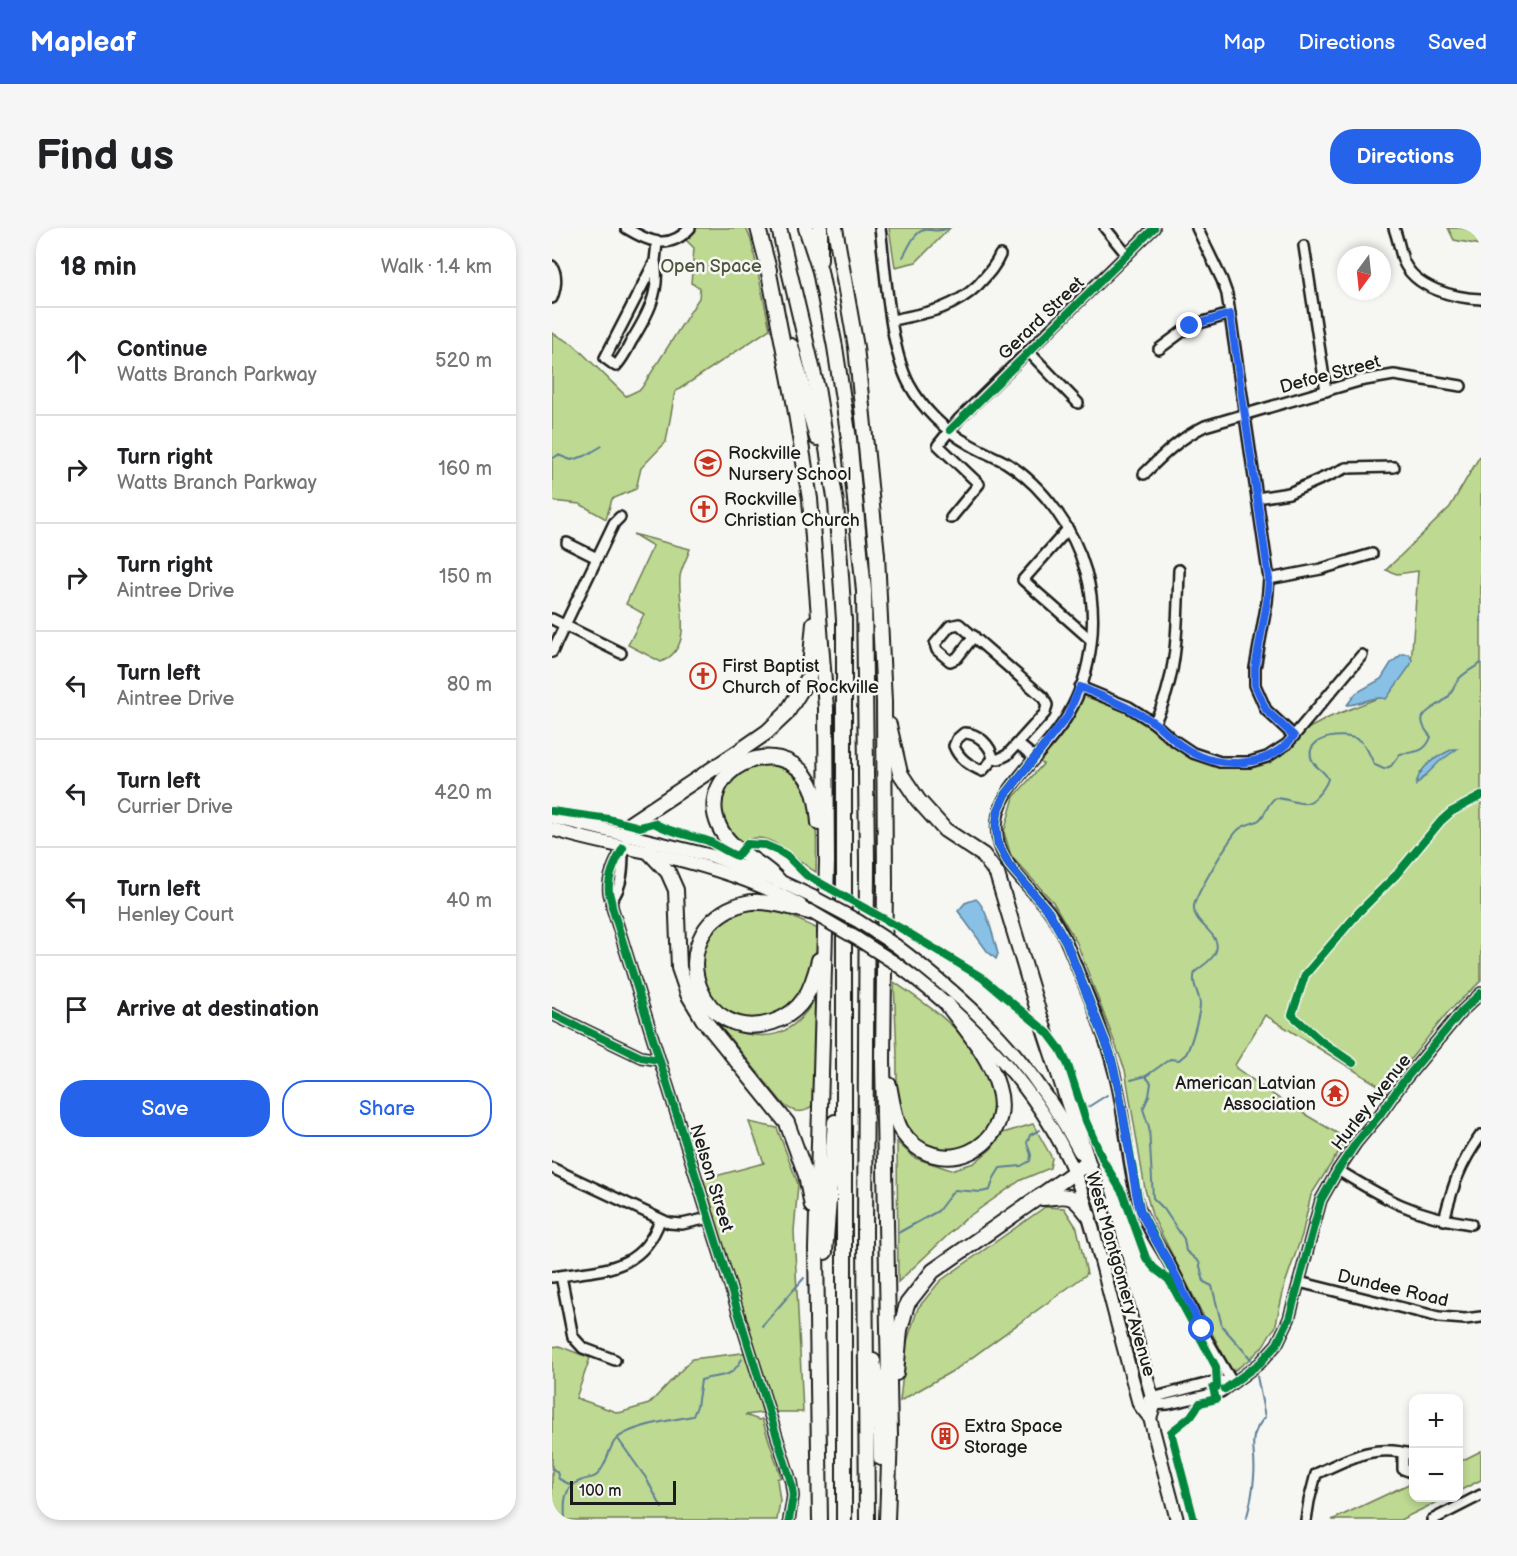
<!DOCTYPE html>
<meta charset="utf-8">
<style>
body{margin:0;font-family:"Balsamiq Sans",sans-serif;background:#f6f6f6;color:#202124}
.controls{position:absolute;right:18px;bottom:18px;display:grid;overflow:hidden;border-radius:12px;box-shadow:0 3px 9px #0003}
.controls button{width:54px;height:54px;display:grid;place-items:center;padding:0;border:0;border-bottom:2px solid #e0e0e0;background:#fff;color:#202124;font:30px sans-serif}
.compass{position:absolute;left:785px;top:18px;width:54px;height:54px;border-radius:50%;background:#fff;box-shadow:0 3px 9px #0003;rotate:195deg}
.scale{position:absolute;left:18px;bottom:15px;width:106px;box-sizing:border-box;padding-left:6px;border:3px solid #1c1c1c;border-top:0;font-size:16px;line-height:21px;white-space:nowrap;color:#1c1c1c;-webkit-text-stroke:4px #f6f6f2;paint-order:stroke}
.stop{position:absolute;width:18px;height:18px;margin:-14px;border:4px solid #2563eb;border-radius:50%;background:#fff}
.stop.end{background:#2563eb;border-color:#fff;box-shadow:0 2px 6px #0008}
.list{margin:0;padding:0;list-style:none}
h2{display:flex;justify-content:space-between;align-items:center;height:78px;margin:0;padding:0 24px;font-size:26px}
h2 small{font-size:20px;font-weight:400;color:#757577}
.list li{display:grid;grid-template-columns:39px 1fr auto;gap:18px;align-items:center;box-sizing:border-box;height:108px;padding:0 24px;border-top:2px solid #e0e0e0}
.list b{display:block;font-size:22px;white-space:nowrap}
.list p{margin:0;font-size:20px;white-space:nowrap;color:#757577}
.list em{font-size:20px;font-style:normal;color:#757577}
.actions{display:flex;gap:12px;padding:18px 24px}
.actions a{flex:1;padding:14px 0;border:2px solid #2563eb;border-radius:24px;text-align:center;font-size:21px;color:#2563eb}
.actions .main{background:#2563eb;color:#fff}
.icon{flex:none;width:33px;height:33px;fill:none;stroke:currentColor;stroke-width:2;stroke-linecap:round;stroke-linejoin:round}
.map{position:relative;flex:none;width:929px;height:1292px;overflow:hidden;border-radius:24px}
header{display:flex;align-items:center;gap:36px;box-sizing:border-box;height:84px;padding:0 30px;background:#2563eb;color:#fff}
header strong{font-size:28px}
nav{display:flex;gap:33px;margin-inline-start:auto;font-size:21px}
.intro{display:flex;align-items:center;justify-content:space-between;box-sizing:border-box;height:144px;padding:0 36px}
h1{margin:0;font-size:42px}
.button{padding:15px 27px;border-radius:24px;background:#2563eb;color:#fff;font-size:21px;font-weight:700}
main{display:flex;gap:36px;padding:0 36px}
aside{flex:1;background:#fff;border-radius:24px;box-shadow:0 3px 9px #0003}
.map>svg:first-child{display:block}
</style>
<header>
<strong>Mapleaf</strong>
<nav><a>Map</a><a>Directions</a><a>Saved</a></nav>
</header>
<div class="intro"><h1>Find us</h1><a class="button">Directions</a></div>
<main>
<aside>
<h2>18 min<small>Walk · 1.4 km</small></h2>
<ul class="list">
<li><svg class="icon" aria-label="ahead" viewBox="0 0 24 24"><path d="M12 20V5M6 11l6-6 6 6"/></svg><div><b>Continue</b><p>Watts Branch Parkway</p></div><em>520 m</em></li>
<li><svg class="icon" aria-label="right" viewBox="0 0 24 24"><path d="M7 20v-9h11M14 6l5 5-5 5"/></svg><div><b>Turn right</b><p>Watts Branch Parkway</p></div><em>160 m</em></li>
<li><svg class="icon" aria-label="right" viewBox="0 0 24 24"><path d="M7 20v-9h11M14 6l5 5-5 5"/></svg><div><b>Turn right</b><p>Aintree Drive</p></div><em>150 m</em></li>
<li><svg class="icon" aria-label="left" viewBox="0 0 24 24"><path d="M17 20v-9H6M10 6l-5 5 5 5"/></svg><div><b>Turn left</b><p>Aintree Drive</p></div><em>80 m</em></li>
<li><svg class="icon" aria-label="left" viewBox="0 0 24 24"><path d="M17 20v-9H6M10 6l-5 5 5 5"/></svg><div><b>Turn left</b><p>Currier Drive</p></div><em>420 m</em></li>
<li><svg class="icon" aria-label="left" viewBox="0 0 24 24"><path d="M17 20v-9H6M10 6l-5 5 5 5"/></svg><div><b>Turn left</b><p>Henley Court</p></div><em>40 m</em></li>
<li><svg class="icon" aria-label="arrive" viewBox="0 0 24 24"><path d="M6 21V4h12l-3 4 3 4H6"/></svg><div><b>Arrive at destination</b></div></li>
</ul>
<div class="actions"><a class="main">Save</a><a>Share</a></div>
</aside>
<div class="map">
<svg width="929" height="1292" viewBox="0 0 929 1292">
<rect width="100%" height="100%" fill="#f6f6f2"/>
<filter id="ink" filterUnits="userSpaceOnUse"><feTurbulence type="fractalNoise" baseFrequency=".0167" numOctaves="2"/><feDisplacementMap in="SourceGraphic" scale="12" xChannelSelector="R" yChannelSelector="G"/><feConvolveMatrix kernelMatrix="1 2 1 2 8 2 1 2 1" color-interpolation-filters="sRGB"/></filter>
<g filter="url(#ink)">
<!-- green -->
<g fill="#bed991" stroke="#6d7a56" stroke-width="1.5">
<polygon points="143,0 194,0 199,12 218,101 123,164 114,214 89,240 84,261 60,271 54,291 28,276 0,273 0,105 21,116 74,168 89,161 147,70 148,60 139,55 142,20 132,10"/>
<polygon points="337,0 398,0 364,34 343,39"/>
<polygon points="896,0 929,0 929,17 902,12"/>
<path d="M929 226V753L896 784 834 862 713 787 683 837 684 840 732 874 795 911 759 967 750 1007 733 1056 723 1100C717 1105 715 1113 710 1119 701 1129 691 1137 680 1144L600 987 593 961 573 842 525 715 501 674 459 628 452 604 462 569 491 536 483 530 515 489 528 459 577 479 654 531 715 529 742 508 778 489 834 467 859 435 866 343 845 346 834 342 898 279Z"/>
<path d="M81 306 138 321C135 330 130 339 128 348 125 376 144 419 109 434L76 417 92 386 74 376 101 318Z"/>
<path d="M219 535C269 549 265 602 264 644 240 631 215 595 186 617 181 610 174 604 171 597 163 577 175 549 195 540 202 536 211 536 219 535Z"/>
<path d="M213 680 228 683 270 703C264 724 256 761 241 776 234 784 218 790 208 790 139 790 129 708 186 684 194 681 204 680 213 680Z"/>
<path d="M342 754C371 774 405 796 424 826 434 842 444 862 442 882 438 925 375 938 354 899 343 878 345 851 345 827 344 803 343 778 342 754Z"/>
<path d="M266 766 261 875C255 887 242 885 232 877L168 798C214 816 241 811 266 766Z"/>
<polygon points="197,894 225,900 246,956 242,1003 251,1184 217,1184 193,1187 207,1192 210,1191 229,1249 225,1251 228,1273 225,1292 0,1292 0,1119 7,1118 38,1130 24,1170 67,1185 97,1176 140,1131 198,1124 145,953 212,935"/>
<polygon points="481,896 500,930 498,940 469,952 413,991 346,1054 345,914 363,930 399,942 422,935 439,921 451,905"/>
<polygon points="493,979 512,980 525,1000 535,1046 404,1141 348,1173 354,1116 366,1080 388,1053"/>
<polygon points="929,1223 929,1252 907,1263 907,1234"/>
<polygon points="861,1254 862,1270 893,1270 848,1292 780,1292"/>
</g>
<!-- water -->
<g fill="#88c0e6" stroke="#5d7e95" stroke-width="1.5">
<path d="M850 426H857L860 432 858 438 834 471C821 467 808 477 795 477L804 465 829 451 839 435Z"/>
<path d="M901 521H905L887 534 864 557C867 538 884 529 901 521Z"/>
<path d="M424 671C435 679 442 712 446 726L444 731 435 723 406 683 413 675Z"/>
</g>
<g fill="none" stroke-linecap="round" stroke-linejoin="round">
<!-- stream -->
<g stroke="#5d7e95" stroke-width="2">
<path d="M351 29C356 21 362 4 372 2 382 1 385 5 396 0"/>
<polyline points="0,231 6,227 19,232 33,228 50,218"/>
<polyline points="929,385 929,393"/>
<polyline points="594,849 599,855 597,868 591,881 597,899 601,970 612,981 632,1011 634,1023 647,1034 652,1054 660,1058 670,1098 699,1131"/>
<path d="M579 852 594 848 618 831 627 832C629 830 632 828 634 826 639 818 648 785 648 776 647 764 639 756 643 744 649 738 660 733 663 725 673 706 639 696 642 678 643 668 679 608 686 602 692 596 701 596 707 592 714 586 715 576 723 570 739 570 753 583 765 568 770 563 774 557 776 551 772 541 761 540 759 529 754 507 796 504 808 513 816 518 818 530 823 537L832 541 839 538 848 526C863 524 873 525 879 509 856 483 884 483 897 468 901 463 902 457 906 452 911 445 922 440 929 435"/>
<polyline points="533,881 555,867"/>
<polyline points="346,1005 386,983 402,962 429,964 438,962 442,950 448,940 469,938 478,933 479,927 475,915 478,907 488,902"/>
<polyline points="210,1098 252,1050"/>
<polyline points="66,1211 94,1250 110,1280"/>
<polyline points="0,1240 5,1244 7,1251 19,1257"/>
<path d="M13 1292C12 1276 11 1259 28 1253 34 1250 40 1251 45 1247 55 1237 55 1225 62 1214 73 1198 121 1192 141 1188L145 1178 149 1152C171 1145 177 1153 190 1131"/>
<path d="M694 1292C698 1278 701 1263 702 1249 705 1222 693 1212 713 1189L705 1148"/>
</g>
<!-- minor casing -->
<g stroke="#1c1c1c" stroke-width="14">
<g id="minor">
<path d="M74 0C97 14 117 23 138 0"/>
<path d="M328 0C334 44 337 118 357 156 370 180 393 203 417 216 429 223 441 228 453 234 491 257 522 301 534 344 547 389 540 445 517 485 507 504 490 521 476 538 462 555 447 571 445 594 441 633 476 655 497 683 504 693 511 706 516 718 535 764 556 812 566 861 574 900 576 941 587 979 594 1000 608 1018 618 1037 630 1058 639 1081 650 1103 660 1120 670 1137 680 1154"/>
<polyline points="553,0 575,27"/>
<polyline points="645,0 670,52 675,66 717,351 715,374 703,440 703,457 714,482 742,508"/>
<path d="M842 0C846 11 848 22 851 32 862 60 902 70 929 71"/>
<polyline points="752,18 774,163"/>
<path d="M103 33C109 64 95 88 79 114 75 122 70 131 64 138L53 130 103 33 105 15"/>
<path d="M0 38C6 48 4 59 0 70"/>
<path d="M340 92C374 85 400 82 426 57 435 47 443 39 448 27"/>
<polyline points="607,121 638,98 678,86"/>
<polyline points="476,123 526,175"/>
<path d="M592 246C611 227 628 210 653 198L807 153 842 147 909 158"/>
<polyline points="705,270 737,265 794,240 842,239"/>
<polyline points="399,290 427,256 386,217 407,191 602,0"/>
<polyline points="516,301 471,352 539,412"/>
<polyline points="15,315 45,330"/>
<polyline points="717,351 769,341 820,326"/>
<polyline points="0,391 69,425"/>
<path d="M422 408 405 430 398 433 385 422 383 416 398 398 407 396 491 469 495 477 493 485 455 527 447 531H441L430 543C417 537 407 531 402 518L405 511 412 505C426 505 439 517 441 531"/>
<polyline points="0,424 62,295 68,289"/>
<polyline points="528,459 577,479 602,495 620,511 641,525 668,534 698,534 715,529 735,516 810,427"/>
<path d="M602 495C627 449 625 393 627 342"/>
<polyline points="466,516 483,530"/>
<path d="M71 620C64 632 55 649 57 664 58 670 60 673 60 679L239 1254 241 1268 237 1292"/>
<path d="M60 671C71 658 71 637 71 621"/>
<polyline points="0,786 89,829 107,832"/>
<polyline points="0,940 117,995 130,996 157,990"/>
<path d="M786 942C833 971 862 988 919 996"/>
<path d="M892 992C901 958 907 937 929 907"/>
<polyline points="9,1048 21,1109 31,1120 63,1132"/>
<path d="M0 1049C49 1041 89 1045 108 992"/>
<polyline points="747,1054 887,1089 913,1091 929,1089"/>
<polyline points="596,1171 665,1153 680,1154"/>
<polyline points="597,1177 616,1176 669,1164 708,1135 725,1116 737,1091 769,972 786,942 804,915 829,885 851,854 909,784 929,765"/>
<polyline points="851,1225 851,1241 862,1245"/>
<path d="M754 1292 757 1273 764 1246C798 1230 822 1215 862 1227"/>
<polyline points="880,1292 929,1267"/>
</g>
</g>
<!-- major casing -->
<g stroke="#1c1c1c" stroke-width="16">
<g id="major">
<polyline points="0,589 160,628 227,653 261,669"/>
<path d="M0 601C33 612 66 617 99 625 149 636 203 652 248 677"/>
<path d="M343 717C425 779 480 833 528 924"/>
<path d="M343 735C414 787 487 860 522 944 535 976 543 1010 552 1044 563 1088 575 1132 587 1176L598 1190 625 1292"/>
<polyline points="545,962 600,1169 602,1178 598,1190"/>
</g>
</g>
<!-- highway casing -->
<g stroke="#1c1c1c" stroke-width="18">
<g id="highway">
<polyline points="206,0 217,42"/>
<polyline points="227,0 265,160 284,275 292,392 292,1292"/>
<polyline points="254,0 268,43 283,119 297,211 312,363 315,635 313,1007 315,1292"/>
<polyline points="283,0 304,119 325,327 332,474 333,656 331,833 338,1207 335,1292"/>
<polyline points="268,32 268,0"/>
<polyline points="215,35 242,173 258,271 274,480 275,634 264,1021 268,1292"/>
<polyline points="239,118 265,210"/>
<polyline points="337,497 348,545 366,572 393,602 431,627 445,646 485,779 548,971"/>
<polyline points="75,607 76,597 189,522 215,504 234,486 257,449 262,395"/>
<polyline points="97,624 116,644 124,662 127,740 136,766 151,791 235,895 254,947 260,978"/>
<path d="M227 653C209 632 179 625 167 598 142 543 227 500 258 555 264 566 266 582 267 595"/>
<path d="M261 685C244 681 225 674 207 674 198 673 185 677 177 681 111 716 150 818 221 794 251 784 260 761 267 732"/>
<path d="M337 857C340 871 342 890 349 902 383 956 465 921 446 859 437 827 414 802 395 776"/>
<path d="M490 970C518 968 518 963 537 988"/>
<polyline points="273,1024 283,894"/>
<polyline points="321,1133 327,1167 329,1230"/>
<polyline points="344,1145 348,1102 355,1076 381,1043 534,936"/>
</g>
</g>
<!-- minor -->
<use href="#minor" stroke="#f6f6f2" stroke-width="9"/>
<!-- major -->
<use href="#major" stroke="#f6f6f2" stroke-width="12"/>
<!-- highway -->
<use href="#highway" stroke="#f6f6f2" stroke-width="14"/>
<!-- major-bridge casing -->
<g stroke="#1c1c1c" stroke-width="16" stroke-linecap="butt">
<g id="major-bridge">
<polyline points="261,669 306,693 343,717"/>
<polyline points="261,685 304,710 343,735"/>
</g>
</g>
<!-- major-bridge -->
<use href="#major-bridge" stroke="#f6f6f2" stroke-width="12"/>
<!-- cycleway casing -->
<g stroke="#f6f6f2" stroke-width="11">
<g id="cycleway">
<polyline points="398,202 602,0"/>
<polyline points="492,518 454,566 446,583 444,598 446,616 457,637 497,684 514,714 558,825 567,863 588,982 629,1059"/>
<path d="M0 583 57 591 88 599 102 595C119 605 137 607 156 613 165 617 174 624 185 628L195 616 213 617 227 623 235 628 254 647 350 701 429 749 496 805 508 821 516 837 534 893 551 932 571 966 594 1030 602 1040 616 1051 621 1059 664 1139 665 1159 661 1160 664 1171 648 1175 639 1188 619 1204 642 1292"/>
<path d="M71 620C64 632 55 649 57 664 58 670 60 673 60 679L239 1254 241 1268 237 1292"/>
<polyline points="0,786 89,829 107,832"/>
<polyline points="801,835 769,813 740,787 753,747 807,684 844,647 889,593 899,584 929,568"/>
<polyline points="673,1161 708,1135 725,1116 737,1091 769,972 786,942 804,915 829,885 851,854 909,784 929,765"/>
</g>
</g>
<!-- cycleway -->
<use href="#cycleway" stroke="#00873e" stroke-width="8"/>
</g>
</g>
<g fill="none" stroke-linecap="round" stroke-linejoin="round" filter="url(#ink)">
<!-- route -->
<path stroke="#2563eb" stroke-width="8" d="M638 98 678 86 717 351 715 374 703 440V457L714 482 742 508C715 542 664 542 630 518 619 511 610 499 598 492 576 478 552 469 528 459L515 489 454 566 446 583 444 598 446 616 457 637 497 684 514 714 558 825 567 863 584 965 588 982 599 1005 618 1036 650 1101"/>
</g>
<!-- icons -->
<defs>
<g id="school-ring" transform="scale(1.35)"><circle r="9.5" fill="#f6f6f2" stroke="#c8321e" stroke-width="1.5"/><path d="M0-5L7-2L0 1L-7-2ZM-4 1L0 2.5L4 1V4Q0 6-4 4Z" fill="#c8321e"/></g>
<g id="church-ring" transform="scale(1.35)"><circle r="9.5" fill="#f6f6f2" stroke="#c8321e" stroke-width="1.5"/><path d="M-1.2-6h2.4v3.5h3.3v2.4h-3.3V6h-2.4V-.1h-3.3v-2.4h3.3Z" fill="#c8321e"/></g>
<g id="temple-ring" transform="scale(1.35)"><circle r="9.5" fill="#f6f6f2" stroke="#c8321e" stroke-width="1.5"/><path d="M0-6L5-2H3V0L6.5 2.5H4V6H1.5V3h-3V6H-4V2.5H-6.5L-3 0V-2H-5Z" fill="#c8321e"/></g>
<g id="building-ring" transform="scale(1.35)"><circle r="9.5" fill="#f6f6f2" stroke="#c8321e" stroke-width="1.5"/><path d="M-4-6H4V6H1V3H-1V6H-4ZM-2.5-4.3h1.7v1.8h-1.7ZM.8-4.3h1.7v1.8H.8ZM-2.5-1h1.7V.8h-1.7ZM.8-1h1.7V.8H.8Z" fill="#c8321e"/></g>
</defs>
<g fill-rule="evenodd">
<use href="#school-ring" x="156" y="235"/>
<use href="#church-ring" x="152" y="281"/>
<use href="#church-ring" x="151" y="448"/>
<use href="#temple-ring" x="783" y="865"/>
<use href="#building-ring" x="393" y="1208"/>
</g>
<g text-anchor="middle" stroke-width="5" stroke-linejoin="round" paint-order="stroke">
<!-- park labels -->
<g font-size="18" fill="#4d553f" stroke="#f6f6f2">
<text x="159" y="44">Open Space</text>
</g>
<!-- street labels -->
<g font-size="18" fill="#1c1c1c" stroke="#f6f6f2">
<text transform="translate(489 90) rotate(-44)" y="6">Gerard Street</text>
<text transform="translate(778 146) rotate(-15)" y="6">Defoe Street</text>
<text transform="translate(819 874) rotate(-52)" y="6">Hurley Avenue</text>
<text transform="translate(160 950) rotate(73)" y="6">Nelson Street</text>
<text transform="translate(569 1046) rotate(74)" y="6">West Montgomery Avenue</text>
<text transform="translate(841 1060) rotate(13)" y="6">Dundee Road</text>
</g>
<!-- poi labels -->
<g font-size="18" fill="#1c1c1c" stroke="#f6f6f2" text-anchor="start">
<text x="176" y="231">Rockville<tspan x="176" dy="21">Nursery School</tspan></text>
<text x="172" y="277">Rockville<tspan x="172" dy="21">Christian Church</tspan></text>
<text x="170" y="444">First Baptist<tspan x="170" dy="21">Church of Rockville</tspan></text>
<text x="764" y="861" text-anchor="end">American Latvian<tspan x="764" dy="21">Association</tspan></text>
<text x="412" y="1204">Extra Space<tspan x="412" dy="21">Storage</tspan></text>
</g>
</g>
</svg>
<div class="controls">
<button>+</button>
<button>−</button>
</div>
<svg class="compass" viewBox="-18 -18 36 36"><path d="M0-13l5 13h-10z" fill="#e53935"/><path d="M0 13l5-13h-10z" fill="#757577"/></svg>
<div class="scale">100 m</div>
<div class="stop" style="left:650px;top:1101px"></div>
<div class="stop end" style="left:638px;top:98px"></div>
</div>
</main>
